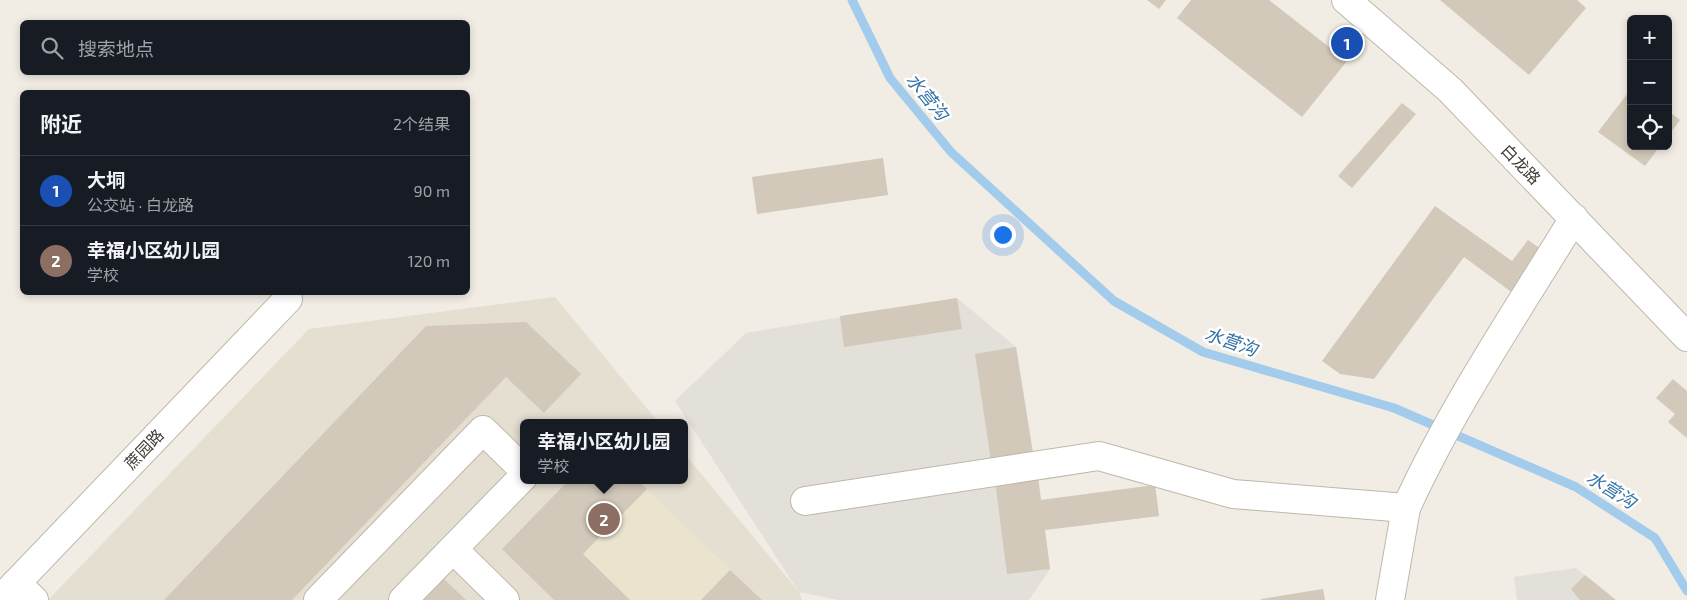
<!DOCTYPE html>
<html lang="zh">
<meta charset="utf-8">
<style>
body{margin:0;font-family:"Exo 2","Noto Sans SC",sans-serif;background:#242831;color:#f1f3f6}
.controls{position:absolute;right:15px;top:15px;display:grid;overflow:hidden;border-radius:8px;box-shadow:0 2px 8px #0003}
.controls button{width:45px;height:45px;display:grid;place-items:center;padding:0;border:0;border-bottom:1px solid #363941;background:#171b24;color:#f1f3f6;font:25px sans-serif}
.you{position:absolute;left:1002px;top:234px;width:18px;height:18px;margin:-12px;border:4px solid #fff;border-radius:50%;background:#1a73e8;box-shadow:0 0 0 8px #1a73e833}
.badge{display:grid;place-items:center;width:32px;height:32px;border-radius:50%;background:#0b8043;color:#fff;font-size:16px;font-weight:700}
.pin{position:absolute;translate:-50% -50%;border:2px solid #fff;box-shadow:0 1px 5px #0006}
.popup{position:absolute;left:520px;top:419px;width:168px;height:65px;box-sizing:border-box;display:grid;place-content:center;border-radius:8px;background:#171b24;filter:drop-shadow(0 1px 4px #0005);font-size:16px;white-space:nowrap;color:#9ea1a6}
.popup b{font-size:19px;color:#f1f3f6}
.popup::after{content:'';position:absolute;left:50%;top:100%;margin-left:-10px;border:10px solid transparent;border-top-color:#171b24}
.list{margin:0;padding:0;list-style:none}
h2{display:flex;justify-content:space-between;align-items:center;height:65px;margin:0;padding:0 20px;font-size:21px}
h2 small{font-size:16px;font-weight:400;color:#9ea1a6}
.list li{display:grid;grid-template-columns:32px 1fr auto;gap:15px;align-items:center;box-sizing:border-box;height:70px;padding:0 20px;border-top:1px solid #363941}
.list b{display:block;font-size:19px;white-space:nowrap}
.list p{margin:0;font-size:16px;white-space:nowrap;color:#9ea1a6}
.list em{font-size:16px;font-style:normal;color:#9ea1a6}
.icon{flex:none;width:28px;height:28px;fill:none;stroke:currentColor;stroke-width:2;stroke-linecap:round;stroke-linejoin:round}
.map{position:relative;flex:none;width:1687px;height:600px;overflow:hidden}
.search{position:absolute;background:#171b24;box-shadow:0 2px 8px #0003;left:20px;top:20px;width:450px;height:55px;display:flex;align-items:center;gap:12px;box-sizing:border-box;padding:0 18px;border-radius:8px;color:#9ea1a6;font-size:19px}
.panel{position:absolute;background:#171b24;box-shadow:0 2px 8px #0003;left:20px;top:90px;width:450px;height:205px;border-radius:8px}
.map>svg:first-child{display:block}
</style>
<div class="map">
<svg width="1687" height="600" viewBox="0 0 1687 600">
<rect width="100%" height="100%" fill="#f1ede4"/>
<!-- residential -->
<polygon fill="#e5dfd2" points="555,297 659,423 524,423 524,480 684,480 684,453 799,592 802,600 48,600 309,329"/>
<!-- industrial -->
<g fill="#e3dfd9">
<polygon points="957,298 1016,347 1041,500 1155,485 1159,516 1045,530 1050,569 1029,600 839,600 799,592 675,401 746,333"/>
<polygon points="1576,568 1616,600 1517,600 1514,577"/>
</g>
<!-- education -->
<polygon fill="#eae3ce" points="569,480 637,480 762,600 554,600 502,549"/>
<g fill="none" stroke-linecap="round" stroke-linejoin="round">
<!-- stream -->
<polyline stroke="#a2cbec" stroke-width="9" points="852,0 890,78 951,152 1114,301 1203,352 1394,408 1576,487 1655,538 1687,591"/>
</g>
<!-- building -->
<g fill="#d2c9ba">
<polygon points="1147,0 1166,0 1159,9"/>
<polygon points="1191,0 1269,0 1347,61 1302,117 1177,18"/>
<polygon points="1440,0 1577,0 1586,8 1529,75"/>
<polygon points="1631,89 1631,146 1660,146 1645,166 1598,132"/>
<polygon points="1402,103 1416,114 1352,188 1338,176"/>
<polygon points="1668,111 1680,120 1668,136"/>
<polygon points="883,158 888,195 757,214 752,177"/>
<polygon points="1435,206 1512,261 1528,240 1545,252 1514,294 1464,257 1374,379 1340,374 1322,361"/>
<polygon points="957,298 962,329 844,347 840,316"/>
<polygon points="526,322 581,374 544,413 506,377 292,600 164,600 426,326"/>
<polygon points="1016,347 1033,454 991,461 975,354"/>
<polygon points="1673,379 1687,391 1687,438 1668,422 1675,414 1656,398"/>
<polygon points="1038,476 1041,500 1155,485 1159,516 1045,530 1050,569 1007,574 995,481"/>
<polygon points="569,480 637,480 647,489 583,554 630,600 554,600 502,549"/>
<polygon points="730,570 762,600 701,600"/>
<polygon points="1585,575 1616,600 1580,600 1571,589"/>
<polygon points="442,577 466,600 420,600"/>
<polygon points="1323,589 1325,600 1261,600 1261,599"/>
</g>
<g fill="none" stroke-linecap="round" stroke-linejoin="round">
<!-- minor casing -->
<g stroke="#bfb8aa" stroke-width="30">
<g id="minor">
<polyline points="1346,0 1450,90 1687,337"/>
<path d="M805 501 1099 456 1233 494 1406 508C1452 407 1516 313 1574 218"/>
<polyline points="453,549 505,600"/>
<polyline points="16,583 34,600"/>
<polyline points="0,600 288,299"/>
<polyline points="318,600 483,430 524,470"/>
<polyline points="403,600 524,476"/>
<polyline points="1390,600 1406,508"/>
</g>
</g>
<!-- minor -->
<use href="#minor" stroke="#fff" stroke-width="28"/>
</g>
<g text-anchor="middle" stroke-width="5" stroke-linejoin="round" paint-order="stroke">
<!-- street labels -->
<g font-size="16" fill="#423d34" stroke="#fff">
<text transform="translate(1521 164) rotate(46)" y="6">白龙路</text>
<text transform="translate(144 449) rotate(-46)" y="6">蔗园路</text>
</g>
<!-- water labels -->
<g font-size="18" font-style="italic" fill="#3373a8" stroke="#fff">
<text transform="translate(927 97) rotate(51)" y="6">水营沟</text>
<text transform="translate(1231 342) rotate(19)" y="6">水营沟</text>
<text transform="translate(1611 490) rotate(32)" y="6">水营沟</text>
</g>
</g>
</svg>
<div class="controls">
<button>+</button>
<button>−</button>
<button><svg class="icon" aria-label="locate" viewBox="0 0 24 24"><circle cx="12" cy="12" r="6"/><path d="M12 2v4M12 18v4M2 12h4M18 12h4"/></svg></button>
</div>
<div class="you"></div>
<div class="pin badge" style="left:1347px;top:43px;background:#1a4fb4">1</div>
<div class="pin badge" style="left:604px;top:519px;background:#8d6e63">2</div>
<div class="popup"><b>幸福小区幼儿园</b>学校</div>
<div class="search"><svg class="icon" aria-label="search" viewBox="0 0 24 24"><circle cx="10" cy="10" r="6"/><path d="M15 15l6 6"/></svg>搜索地点</div>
<section class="panel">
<h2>附近<small>2个结果</small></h2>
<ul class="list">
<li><span class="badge" style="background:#1a4fb4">1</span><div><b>大垌</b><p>公交站 · 白龙路</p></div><em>90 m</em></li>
<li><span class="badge" style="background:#8d6e63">2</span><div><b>幸福小区幼儿园</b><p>学校</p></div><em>120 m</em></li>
</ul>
</section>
</div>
